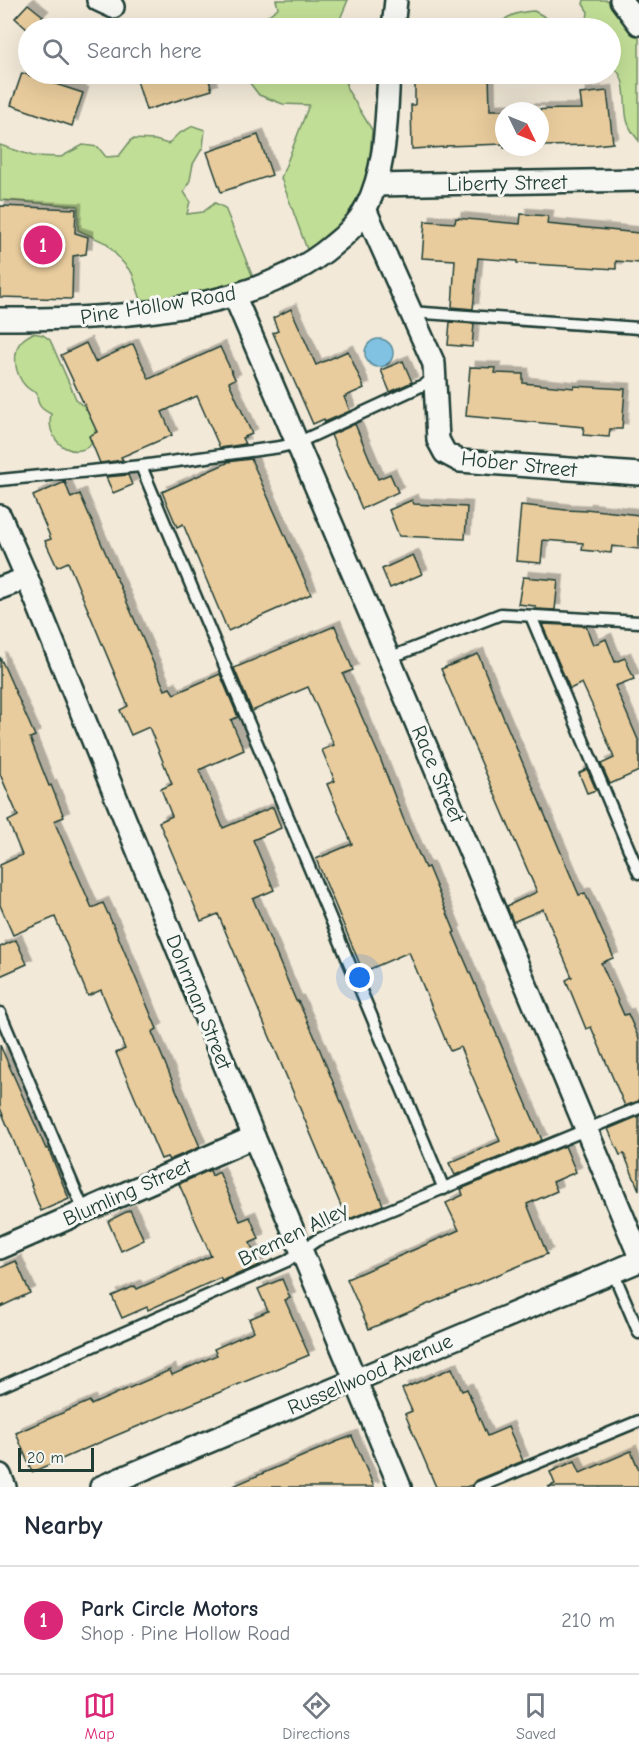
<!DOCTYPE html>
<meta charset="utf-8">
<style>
body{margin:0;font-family:"Comic Neue",sans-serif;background:#f2f2f3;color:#1f2937}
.compass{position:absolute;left:495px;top:102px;width:54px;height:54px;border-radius:50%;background:#fff;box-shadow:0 6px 24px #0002;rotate:133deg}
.scale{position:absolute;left:18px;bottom:15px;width:76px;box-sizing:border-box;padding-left:6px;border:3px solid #1f3d34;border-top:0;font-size:16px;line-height:21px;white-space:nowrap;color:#1f3d34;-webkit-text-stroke:4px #f6f6f2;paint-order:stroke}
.you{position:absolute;left:360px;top:978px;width:21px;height:21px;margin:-15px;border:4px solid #fff;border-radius:50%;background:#1a73e8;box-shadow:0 0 0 9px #1a73e833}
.badge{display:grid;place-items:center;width:39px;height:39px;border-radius:50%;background:#db2777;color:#fff;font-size:20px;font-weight:700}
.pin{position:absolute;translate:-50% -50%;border:3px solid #fff;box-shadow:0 2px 6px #0006}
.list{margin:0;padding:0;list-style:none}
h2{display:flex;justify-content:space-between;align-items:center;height:78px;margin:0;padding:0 24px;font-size:26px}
h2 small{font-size:20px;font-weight:400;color:#747a83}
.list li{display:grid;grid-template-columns:39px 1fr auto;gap:18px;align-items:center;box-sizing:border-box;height:108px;padding:0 24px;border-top:2px solid #e0e1e3}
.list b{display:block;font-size:22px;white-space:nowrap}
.list p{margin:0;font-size:20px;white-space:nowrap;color:#747a83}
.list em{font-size:20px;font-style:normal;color:#747a83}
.icon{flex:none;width:33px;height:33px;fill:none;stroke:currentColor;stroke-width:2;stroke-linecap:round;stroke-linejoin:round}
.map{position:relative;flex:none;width:639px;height:1487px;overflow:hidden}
.search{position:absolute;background:#fff;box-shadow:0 6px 24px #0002;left:18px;right:18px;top:18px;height:66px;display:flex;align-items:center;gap:15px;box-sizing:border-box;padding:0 21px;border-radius:33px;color:#747a83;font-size:22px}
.sheet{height:186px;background:#fff}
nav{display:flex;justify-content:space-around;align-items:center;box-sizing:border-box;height:84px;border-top:2px solid #e0e1e3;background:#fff;font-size:16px;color:#747a83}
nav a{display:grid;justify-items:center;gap:3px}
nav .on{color:#db2777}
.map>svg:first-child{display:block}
</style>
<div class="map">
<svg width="639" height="1487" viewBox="0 0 639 1487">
<defs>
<filter id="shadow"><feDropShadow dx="5.5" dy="-5.5" stdDeviation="0" flood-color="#0004"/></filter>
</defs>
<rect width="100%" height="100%" fill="#f2e9d8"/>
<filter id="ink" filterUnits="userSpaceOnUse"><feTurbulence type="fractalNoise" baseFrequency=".0167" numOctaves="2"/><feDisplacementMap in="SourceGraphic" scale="12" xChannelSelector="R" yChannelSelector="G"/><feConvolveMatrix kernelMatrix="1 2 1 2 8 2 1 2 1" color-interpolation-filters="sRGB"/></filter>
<g filter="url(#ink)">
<!-- built -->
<polygon fill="#efe0c6" points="639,1427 639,1487 495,1487 609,1440"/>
<!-- green -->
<g fill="#c1de96" stroke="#708e65" stroke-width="1.5">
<polygon points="276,0 348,0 340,19 341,28 251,28 278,8"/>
<path d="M584 0H617L639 28V141C634 135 629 128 627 120 623 102 629 77 611 65L610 28H584L586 27 588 12 583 4Z"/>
<path d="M534 11C544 16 551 20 557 28H497C505 15 519 12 534 11Z"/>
<polygon points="243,74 345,74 347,89 372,130 368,181 342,225 308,252 281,178 309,105 283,104 259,95"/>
<polygon points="193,126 205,130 203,147 193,164 190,180 184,192 190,201 187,214 203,212 215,203 225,208 254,280 231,289 142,303 132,273 106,243 78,230 78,206 0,200 0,145 33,156 61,157 83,145 98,147 106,157 119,156 132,139 155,140 168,144 178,134"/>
<path d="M33 333 43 335 50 340 77 401 82 405H90L100 420C99 425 99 434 96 438 81 464 44 446 51 414 41 409 37 405 37 393 20 388 12 366 17 349 19 341 26 337 33 333Z"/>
</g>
<!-- water -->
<circle fill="#81c2e2" stroke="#5a8d9c" stroke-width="1.5" cx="379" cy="353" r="14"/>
<!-- building -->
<g fill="#e9cc9d" stroke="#1f3d34" stroke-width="1.5" filter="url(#shadow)">
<polygon points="28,4 43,16 32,28 28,30 15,18"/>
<polygon points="22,73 83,93 72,126 11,105"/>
<polygon points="135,74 207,74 212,90 146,110"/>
<polygon points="415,74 489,74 490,110 582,109 580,94 607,91 613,143 595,145 540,146 540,111 504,111 504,147 535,147 504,148 504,144 446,146 446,147 412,149 411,105 415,105"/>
<polygon points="258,135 272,175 221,192 207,152"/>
<polygon points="0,206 76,209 75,233 88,237 86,254 73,256 72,299 0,297"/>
<polygon points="521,214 548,216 547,224 639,233 639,263 616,261 616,269 517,263 517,261 478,258 473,309 452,307 455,260 422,258 425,221 455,223 456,218 520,224"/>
<polygon points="291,309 316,365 348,351 364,388 344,397 350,411 325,422 324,419 313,424 273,333 278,331 273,318"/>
<polygon points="450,322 474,324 472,347 448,345"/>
<polygon points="86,343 95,362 133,344 149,379 220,347 235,379 229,382 252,434 242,438 245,444 220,448 197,396 162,412 172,435 121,457 123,460 100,463 89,436 97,432 61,355"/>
<polygon points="403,361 412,382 390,392 381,370"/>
<polygon points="470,367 496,368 495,373 523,374 523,383 574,388 574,386 625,389 622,429 610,429 609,437 583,435 584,427 466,416"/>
<polygon points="355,424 378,479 390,474 398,492 362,509 331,435"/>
<polygon points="251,459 311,594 228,631 183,524 177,527 162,492 227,463 227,462"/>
<polygon points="128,475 132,485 113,493 106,477"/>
<polygon points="65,482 71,498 80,494 165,690 170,688 174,694 220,674 238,717 231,720 244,750 199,770 223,828 273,807 281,828 253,840 274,890 253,899 296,1001 298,1001 313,1033 383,1205 347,1220 218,914 201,921 159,822 172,816 161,789 172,784 149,727 131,735 120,710 128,706 68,562 57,567 45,541 51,539 33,496"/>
<polygon points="412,500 414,504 467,507 465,539 399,536 389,510"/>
<polygon points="521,505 566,510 586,511 586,509 639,515 639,549 612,546 611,553 582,550 583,543 543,540 541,563 516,561"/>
<polygon points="413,555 422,574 390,588 382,569"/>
<polygon points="523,577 558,580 555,610 536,609 535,606 518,604"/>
<polygon points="542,624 586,626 593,645 606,639 615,662 625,658 634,679 615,686 639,742 639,771 610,784 601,764 614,758 598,718 582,683 570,689"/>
<polygon points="335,626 353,670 343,674 380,758 403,818 425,868 428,867 455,932 453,933 542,1140 455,1175 449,1163 500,1141 460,1047 450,1051 409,952 363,972 349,938 316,859 352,844 327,784 335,781 322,750 334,745 308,687 252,711 234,668"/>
<polygon points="478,654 504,719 579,895 585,893 613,956 613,958 601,963 624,1015 628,1014 639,1039 639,1101 625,1106 591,1027 586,1029 566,980 572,977 543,909 513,922 507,906 537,892 441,669"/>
<polygon points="0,657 35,736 30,738 49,786 51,785 64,817 54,821 92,908 103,903 115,929 157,1029 152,1032 200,1147 169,1160 167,1157 161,1159 116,1053 125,1049 101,990 88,996 55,917 13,935 0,905 0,865 22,855 8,821 18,816 0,774"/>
<polygon points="587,769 596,790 587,793 579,773"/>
<polygon points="16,940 27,964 0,976 0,947"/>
<polygon points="0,1045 46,1149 48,1148 69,1199 41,1211 31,1186 32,1185 0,1108"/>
<polygon points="639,1116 639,1190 624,1154 620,1155 608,1129"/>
<polygon points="565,1146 576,1172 553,1182 557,1191 527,1204 547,1254 369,1329 347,1279 459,1230 446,1203 463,1195 461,1189"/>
<polygon points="210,1170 212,1176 219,1172 240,1221 250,1217 259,1239 250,1243 259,1265 222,1281 220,1278 148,1310 147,1307 122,1318 112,1296 135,1286 137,1289 211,1256 179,1184"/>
<polygon points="130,1210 144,1240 121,1251 108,1221"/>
<polygon points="16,1261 30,1293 0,1307 0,1268"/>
<polygon points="282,1279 290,1298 285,1300 309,1355 110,1438 32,1472 16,1433 90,1401 91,1405 170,1370 172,1375 217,1355 214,1349 254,1331 249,1319 268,1311 258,1289"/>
<polygon points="452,1368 462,1391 467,1389 487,1436 508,1427 523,1461 476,1480 472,1485 466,1487 436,1487 405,1414 412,1411 402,1389"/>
<polygon points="352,1436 374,1487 231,1487 336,1442"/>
<polygon points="631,1451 639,1470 639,1487 548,1487 555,1484 550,1472 575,1461 580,1473"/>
</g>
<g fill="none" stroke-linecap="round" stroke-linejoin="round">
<!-- lane casing -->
<g stroke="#1f3d34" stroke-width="15">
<g id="lane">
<polyline points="410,312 639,328"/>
<polyline points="141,466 444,1189"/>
<polyline points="0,480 141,466 280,447 297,443 434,380"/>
<polyline points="531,616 639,873"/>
<polyline points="389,658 501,614 639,622"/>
<polyline points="0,1013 84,1211"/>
<polyline points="613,1272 639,1333"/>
<polyline points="0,1387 287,1261 317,1240 639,1108"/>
<polyline points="479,1487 639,1421"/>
</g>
</g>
<!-- street casing -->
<g stroke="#1f3d34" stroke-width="26">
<g id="street">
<polyline points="98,0 113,7"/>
<polyline points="621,0 639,24"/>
<polyline points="393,28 396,0"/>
<polyline points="376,185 639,180"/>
<polyline points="365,209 434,364 438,440 445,453 460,461 639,474"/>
<polyline points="234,295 389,658 639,1255"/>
<path d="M0 319C102 320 253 314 333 245 346 235 358 223 366 208 387 166 386 119 389 74"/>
<polyline points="0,516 27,578 254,1137 400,1487"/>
<polyline points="0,588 27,578"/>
<polyline points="0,1248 254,1137"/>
<polyline points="0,1475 5,1487"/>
<polyline points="101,1487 639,1261"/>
</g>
</g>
<!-- lane -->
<use href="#lane" stroke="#f6f6f2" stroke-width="10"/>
<!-- street -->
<use href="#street" stroke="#f6f6f2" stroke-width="21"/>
</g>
</g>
<g text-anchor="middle" stroke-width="6" stroke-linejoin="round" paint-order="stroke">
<!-- street labels -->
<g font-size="21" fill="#1f3d34" stroke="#f6f6f2">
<text transform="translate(507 183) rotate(-1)" y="7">Liberty Street</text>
<text transform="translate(158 305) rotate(-9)" y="7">Pine Hollow Road</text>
<text transform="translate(519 464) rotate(6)" y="7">Hober Street</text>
<text transform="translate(438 774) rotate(67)" y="7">Race Street</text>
<text transform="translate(199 1002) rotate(68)" y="7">Dohrman Street</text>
<text transform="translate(127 1192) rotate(-24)" y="7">Blumling Street</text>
<text transform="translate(293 1234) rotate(-26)" y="7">Bremen Alley</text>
<text transform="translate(370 1374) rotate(-23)" y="7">Russellwood Avenue</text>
</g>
</g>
</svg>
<svg class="compass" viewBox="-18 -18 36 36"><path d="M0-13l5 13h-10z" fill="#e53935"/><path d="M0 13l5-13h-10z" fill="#747a83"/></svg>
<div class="scale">20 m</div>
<div class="you"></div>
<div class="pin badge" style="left:43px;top:245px">1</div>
<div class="search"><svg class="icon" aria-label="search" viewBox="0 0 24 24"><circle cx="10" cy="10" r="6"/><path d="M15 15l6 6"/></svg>Search here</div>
</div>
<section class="sheet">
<h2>Nearby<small></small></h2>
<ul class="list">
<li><span class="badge">1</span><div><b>Park Circle Motors</b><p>Shop · Pine Hollow Road</p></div><em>210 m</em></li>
</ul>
</section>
<nav>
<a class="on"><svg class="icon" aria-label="map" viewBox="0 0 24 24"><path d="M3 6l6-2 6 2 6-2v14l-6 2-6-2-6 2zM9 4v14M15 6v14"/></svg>Map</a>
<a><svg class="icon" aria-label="directions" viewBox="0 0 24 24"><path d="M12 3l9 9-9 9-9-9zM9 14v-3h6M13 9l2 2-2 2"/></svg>Directions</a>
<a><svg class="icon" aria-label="saved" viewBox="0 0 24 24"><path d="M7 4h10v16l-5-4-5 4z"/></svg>Saved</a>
</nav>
